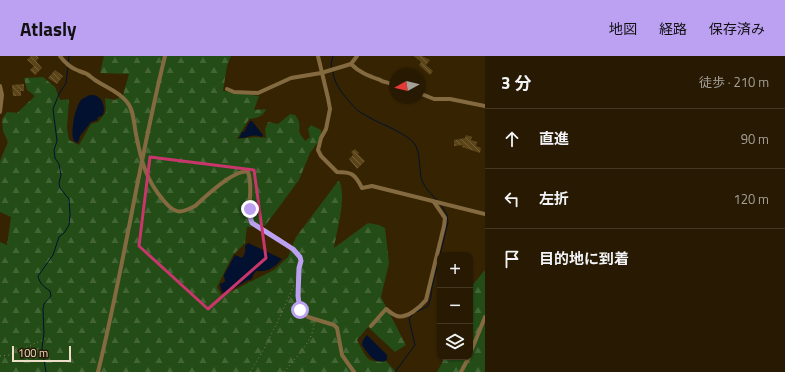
<!DOCTYPE html>
<html lang="ja">
<meta charset="utf-8">
<style>
body{margin:0;font-family:"Titillium Web","Noto Sans JP",sans-serif;background:#30230c;color:#f1f3f6}
.controls{position:absolute;right:12px;bottom:12px;display:grid;overflow:hidden;border-radius:8px;box-shadow:0 1px 3px #0004}
.controls button{width:36px;height:36px;display:grid;place-items:center;padding:0;border:0;border-bottom:1px solid #443824;background:#281a02;color:#f1f3f6;font:20px sans-serif}
.compass{position:absolute;left:389px;top:12px;width:36px;height:36px;border-radius:50%;background:#281a02;box-shadow:0 1px 3px #0004;rotate:262deg}
.scale{position:absolute;left:12px;bottom:10px;width:59px;box-sizing:border-box;padding-left:4px;border:2px solid #ecdec8;border-top:0;font-size:11px;line-height:14px;white-space:nowrap;color:#ecdec8;-webkit-text-stroke:3px #271b05;paint-order:stroke}
.stop{position:absolute;width:12px;height:12px;margin:-9px;border:3px solid #bca0f2;border-radius:50%;background:#fff}
.stop.end{background:#bca0f2;border-color:#fff;box-shadow:0 1px 4px #0008}
.list{margin:0;padding:0;list-style:none}
h2{display:flex;justify-content:space-between;align-items:center;height:52px;margin:0;padding:0 16px;font-size:17px}
h2 small{font-size:13px;font-weight:400;color:#a5a199}
.list li{display:grid;grid-template-columns:26px 1fr auto;gap:12px;align-items:center;box-sizing:border-box;height:60px;padding:0 16px;border-top:1px solid #443824}
.list b{display:block;font-size:15px;white-space:nowrap}
.list em{font-size:13px;font-style:normal;color:#a5a199}
.icon{flex:none;width:22px;height:22px;fill:none;stroke:currentColor;stroke-width:2;stroke-linecap:round;stroke-linejoin:round}
.map{position:relative;flex:none;width:485px;height:316px;overflow:hidden}
header{display:flex;align-items:center;gap:24px;box-sizing:border-box;height:56px;padding:0 20px;background:#bca0f2;color:#111}
header strong{font-size:19px}
nav{display:flex;gap:22px;margin-inline-start:auto;font-size:14px}
main{display:flex}
aside{flex:1;background:#281a02}
.map>svg:first-child{display:block}
</style>
<header>
<strong>Atlasly</strong>
<nav><a>地図</a><a>経路</a><a>保存済み</a></nav>
</header>
<main>
<div class="map">
<svg width="485" height="316" viewBox="0 0 485 316">
<defs>
<pattern id="forest-firs" width="22" height="20" patternUnits="userSpaceOnUse"><rect width="22" height="20" fill="#234c16"/><path d="M5 1l3.5 6h-7zM16 11l3.5 6h-7z" fill="#436536"/></pattern>
<pattern id="building-back-hatch" width="6" height="6" patternUnits="userSpaceOnUse"><rect width="6" height="6" fill="#5c4419"/><path d="M-1 5l2 2M0 0l6 6M5-1l2 2" fill="none" stroke="#745f39"/></pattern>
</defs>
<rect width="100%" height="100%" fill="#352302"/>
<!-- forest -->
<g fill="url(#forest-firs)">
<path d="M104 0H231L227 10 223 35 259 40 254 54 266 53C263 61 257 62 249 63L237 83 255 81 266 82 265 73 268 66 278 68 290 58 295 59C300 65 300 69 299 76L305 85 310 81 308 73 311 69 321 74V82L310 97 299 124 265 170 247 171 245 187 233 199 217 231 222 240 274 214 288 201 296 181 339 124C347 141 337 173 334 192L368 167 379 169 385 172 389 207 381 241 406 289 395 296 368 271 357 284C366 300 366 308 386 305L396 316H0V186L7 189 11 161 0 156V105L8 86 3 75 2 63 7 56 17 57 35 40 27 34 24 22 43 21 55 31 60 44 69 43 67 72 69 84 79 89 91 68 98 66 106 56 105 42 115 44 123 39 129 18 100 17Z"/>
<polygon points="485,214 485,316 437,316 443,305 443,301 470,301 470,232"/>
</g>
<!-- water -->
<g fill="#01112f">
<path d="M90 39C101 38 106 49 103 59L98 61 97 64 91 66 80 80 78 87 74 85C70 76 75 52 81 44 84 42 87 40 90 39Z"/>
<path d="M250 65H252L263 79 262 81C251 77 249 82 239 82L242 76H244Z"/>
<path d="M248 187 282 203C274 212 268 216 256 215L253 219 252 223 246 225 235 232 223 237 221 234 220 228 225 226 224 219 235 199 242 202C245 199 246 195 245 190Z"/>
<path d="M367 279 387 299V304C374 310 368 297 362 289L363 284Z"/>
</g>
<g fill="none" stroke-linecap="round" stroke-linejoin="round">
<!-- stream -->
<g stroke="#01112f" stroke-width="1">
<polyline points="68,8 69,0"/>
<polyline points="332,13 331,8 333,0"/>
<path d="M333 16C334 25 338 31 343 38 350 46 355 54 365 59 380 68 397 73 411 84 423 94 417 114 423 127 426 133 432 139 437 144"/>
<polyline points="416,256 428,250 431,241 432,231 448,166 447,159 441,149"/>
<path d="M46 316 42 292 44 277 43 253 44 248 51 240 50 235C43 230 40 228 38 220L53 199 59 181 64 177 69 169 70 159 69 143 60 132 59 127 61 119 59 108 55 102 54 94 57 85 53 53 59 38 66 27 68 11"/>
<polyline points="395,316 415,289 409,263 413,258"/>
</g>
</g>
<!-- building -->
<g fill="url(#building-back-hatch)">
<polygon points="31,0 37,0 39,2 36,5 42,12 35,19 30,14 34,10 27,4"/>
<polygon points="414,0 422,0 430,4 426,9 433,15 430,19 419,9 421,6"/>
<polygon points="55,14 63,20 57,28 48,22"/>
<polygon points="24,28 24,35 21,35 21,40 13,40 12,29"/>
<polygon points="466,79 472,81 471,84 477,86 476,90 481,92 480,97 462,91 463,89 454,90 454,84 465,82"/>
<polygon points="355,93 359,97 358,98 365,105 357,113 349,103 353,99 351,96"/>
</g>
<g fill="none" stroke-linecap="round" stroke-linejoin="round">
<!-- path -->
<g stroke="#8b7a5f" stroke-width="1" stroke-dasharray="1 3" stroke-linecap="butt">
<polyline points="0,300 9,299 47,282"/>
<polyline points="250,316 264,293 277,267 294,229"/>
<path d="M284 316C296 301 313 286 314 267"/>
</g>
<!-- minor -->
<g stroke="#846a40" stroke-width="4">
<path d="M60 0C65 7 71 12 79 15 82 16 85 17 87 18 90 20 92 22 95 24 105 31 119 35 127 46 134 54 134 69 136 78 141 105 146 124 164 145 175 158 180 158 195 150 205 141 235 112 248 116 254 132 246 151 252 167 261 172 300 195 301 204 301 207 300 210 299 213 298 226 297 241 300 254L308 261 334 269 337 272 342 299 354 316"/>
<path d="M318 0 328 42 330 53 326 73 321 82 318 94 321 100 337 116C352 116 355 118 362 132L372 130 485 158"/>
<path d="M351 8C360 17 369 20 380 24 385 27 390 26 395 30"/>
<polyline points="0,30 2,39 0,56"/>
<polyline points="227,33 234,36 258,37 291,22 321,17 351,8 357,0"/>
<polyline points="419,37 434,43 450,43 485,50"/>
<path d="M371 270 386 253C389 255 393 259 397 260 407 263 420 251 426 244L444 170 445 162 434 146"/>
<polyline points="470,298 485,261"/>
<path d="M98 316C124 211 139 105 165 0"/>
<polyline points="461,316 469,301"/>
</g>
</g>
<g fill="none" stroke-linecap="round" stroke-linejoin="round">
<!-- route -->
<polyline stroke="#bca0f2" stroke-width="5" points="250,153 250,161 252,167 293,193 300,201 301,205 299,212 298,240 300,254"/>
</g>
<!-- marked area -->
<path fill="none" stroke="#c8366b" stroke-width="3" stroke-linejoin="round" d="M150 101 254 114 266 202 208 253 139 190Z"/>
</svg>
<div class="controls">
<button>+</button>
<button>−</button>
<button><svg class="icon" aria-label="layers" viewBox="0 0 24 24"><path d="M12 4l9 5-9 5-9-5zM3 14l9 5 9-5"/></svg></button>
</div>
<svg class="compass" viewBox="-18 -18 36 36"><path d="M0-13l5 13h-10z" fill="#e53935"/><path d="M0 13l5-13h-10z" fill="#a5a199"/></svg>
<div class="scale">100 m</div>
<div class="stop" style="left:300px;top:254px"></div>
<div class="stop end" style="left:250px;top:153px"></div>
</div>
<aside>
<h2>3 分<small>徒歩 · 210 m</small></h2>
<ul class="list">
<li><svg class="icon" aria-label="ahead" viewBox="0 0 24 24"><path d="M12 20V5M6 11l6-6 6 6"/></svg><div><b>直進</b></div><em>90 m</em></li>
<li><svg class="icon" aria-label="left" viewBox="0 0 24 24"><path d="M17 20v-9H6M10 6l-5 5 5 5"/></svg><div><b>左折</b></div><em>120 m</em></li>
<li><svg class="icon" aria-label="arrive" viewBox="0 0 24 24"><path d="M6 21V4h12l-3 4 3 4H6"/></svg><div><b>目的地に到着</b></div></li>
</ul>
</aside>
</main>
